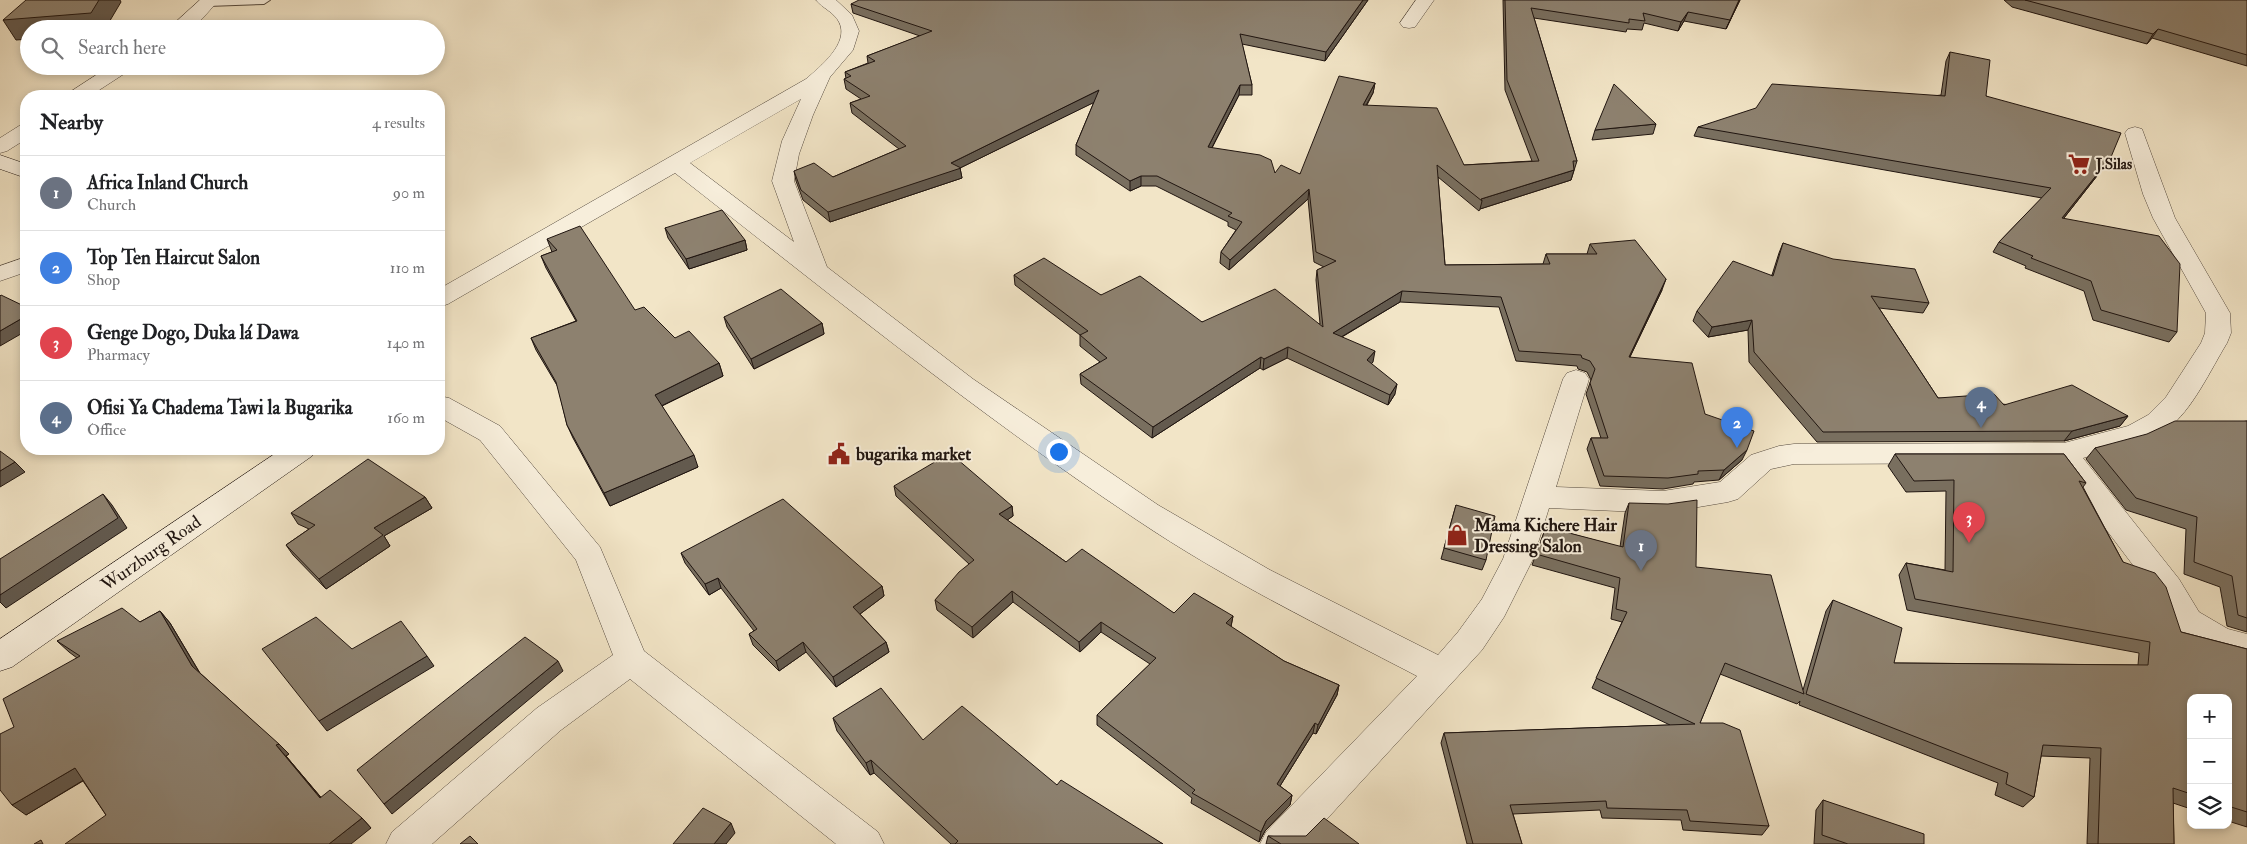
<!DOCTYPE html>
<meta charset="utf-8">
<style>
body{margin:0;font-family:"IM FELL Double Pica",serif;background:#f2f2f2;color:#202124}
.controls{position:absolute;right:15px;bottom:15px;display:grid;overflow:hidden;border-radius:10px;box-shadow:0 2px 8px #0003}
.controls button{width:45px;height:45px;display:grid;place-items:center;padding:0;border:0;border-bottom:1px solid #e0e0e0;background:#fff;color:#202124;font:25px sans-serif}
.you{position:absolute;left:1058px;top:451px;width:18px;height:18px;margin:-12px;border:4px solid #fff;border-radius:50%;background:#1a73e8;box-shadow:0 0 0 8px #1a73e833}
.badge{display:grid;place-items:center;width:32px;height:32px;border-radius:50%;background:#2563eb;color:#fff;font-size:16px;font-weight:700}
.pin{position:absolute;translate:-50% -41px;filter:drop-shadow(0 1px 2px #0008)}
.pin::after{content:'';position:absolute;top:26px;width:18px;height:15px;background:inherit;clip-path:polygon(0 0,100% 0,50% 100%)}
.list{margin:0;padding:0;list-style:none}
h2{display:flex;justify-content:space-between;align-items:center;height:65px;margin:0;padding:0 20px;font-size:21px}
h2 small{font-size:16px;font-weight:400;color:#757577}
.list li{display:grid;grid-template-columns:32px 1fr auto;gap:15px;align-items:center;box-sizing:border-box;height:75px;padding:0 20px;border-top:1px solid #e0e0e0}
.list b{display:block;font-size:19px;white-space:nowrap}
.list p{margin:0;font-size:16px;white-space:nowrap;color:#757577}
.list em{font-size:16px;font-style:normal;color:#757577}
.icon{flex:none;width:28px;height:28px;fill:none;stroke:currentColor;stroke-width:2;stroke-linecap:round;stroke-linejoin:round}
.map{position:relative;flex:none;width:2247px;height:844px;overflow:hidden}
.search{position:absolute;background:#fff;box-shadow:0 2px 8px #0003;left:20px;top:20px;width:425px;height:55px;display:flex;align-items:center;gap:12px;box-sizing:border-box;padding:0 18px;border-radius:28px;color:#757577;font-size:19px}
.panel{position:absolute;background:#fff;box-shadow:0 2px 8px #0003;left:20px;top:90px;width:425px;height:365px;border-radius:20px}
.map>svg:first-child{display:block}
</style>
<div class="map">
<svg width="2247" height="844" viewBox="0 0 2247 844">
<rect width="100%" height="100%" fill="#f2e5c7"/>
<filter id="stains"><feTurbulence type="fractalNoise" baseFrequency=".004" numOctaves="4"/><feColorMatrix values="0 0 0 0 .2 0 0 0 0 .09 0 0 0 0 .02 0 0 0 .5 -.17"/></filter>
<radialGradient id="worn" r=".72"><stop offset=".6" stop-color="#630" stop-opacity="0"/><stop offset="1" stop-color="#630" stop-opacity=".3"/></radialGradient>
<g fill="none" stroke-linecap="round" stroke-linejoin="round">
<!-- service casing -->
<g stroke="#54493e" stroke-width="2">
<polygon id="service" points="203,0 270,0 264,4 208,6 204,5"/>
</g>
<!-- minor casing -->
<g stroke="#54493e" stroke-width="1">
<g id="minor">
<polygon points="200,0 219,0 202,19 189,29 168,29"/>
<path d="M816 0H836L852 15 859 31 853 50 830 77 813 115 799 154 794 181 827 267 973 379 1158 505 1270 570 1438 655 1458 632 1482 599 1503 559 1563 379 1567 373 1576 370 1585 373 1589 379 1556 487 1663 491 1720 482 1751 455 1779 446 1794 444 2064 443 2128 426 2148 415 2166 397 2201 343 2205 333 2206 313 2153 218 2143 194 2125 133 2128 129 2135 127 2142 129 2175 218 2230 313 2231 333 2227 343C2211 369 2192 411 2167 429 2144 446 2110 450 2083 458L2179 579 2199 612 2228 629 2247 634V662L2206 648 2177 630 2157 597 2056 463 1794 464 1771 469 1738 499 1728 502 1663 513 1549 508 1533 559 1504 617 1482 650 1304 844H1260L1266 832 1417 676C1323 627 1226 580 1137 520 976 413 826 291 675 173L448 304 439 307V289L806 79C820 67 850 43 839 22 834 12 822 8 816 0ZM801 99 782 141 772 181 794 242 690 163Z"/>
<polygon points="1416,0 1434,0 1415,27 1409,28 1403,27 1400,23"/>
<polygon points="110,66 132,66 130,70 90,96 67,96 70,92"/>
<polygon points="26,124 26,139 7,151 0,153 0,138 19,126"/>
<polygon points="26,257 26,272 0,281 0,266"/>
<polygon points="439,396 449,398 500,426 600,547 644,651 878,832 884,844 836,844 630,679 561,730 432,844 386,844 392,832 537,708 613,655 576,560 480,440 439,417"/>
</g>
</g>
<!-- secondary casing -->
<g stroke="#201510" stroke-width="1">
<g id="secondary">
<polygon points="0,155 26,164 26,178 0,169"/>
<polygon points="282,449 316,449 312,456 12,667 0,671 0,639"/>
</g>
</g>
<!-- service -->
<use href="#service" fill="#f7eedb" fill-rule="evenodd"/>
<!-- minor -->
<use href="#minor" fill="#f7eedb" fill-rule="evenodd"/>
<!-- secondary -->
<use href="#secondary" fill="#f7eedb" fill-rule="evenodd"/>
</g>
<!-- wall -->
<g fill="#796f5f" stroke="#201510">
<polygon points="1368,0 1325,61 1242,44 1252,85 1252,95 1239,95 1212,148 1275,173 1300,174 1375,83 1373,93 1367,105 1464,165 1532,161 1505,90 1503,0 1740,0 1726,29 1684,21 1678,31 1644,23 1642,30 1627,29 1626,32 1534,18 1577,161 1571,180 1480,209 1479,211 1438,177 1445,265 1543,264 1546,254 1587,254 1590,244 1662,290 1630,357 1705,414 1742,460 1719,480 1694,482 1693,484 1663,489 1600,486 1587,449 1591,438 1601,438 1586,394 1591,380 1587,372 1578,369 1577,366 1516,361 1499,307 1400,302 1342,337 1373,362 1371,364 1395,394 1388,405 1287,358 1263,370 1260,368 1152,438 1081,384 1080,374 1100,362 1080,346 1080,335 1015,285 1014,275 1101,295 1202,322 1320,324 1316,280 1317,270 1324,267 1314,262 1308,199 1229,270 1220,263 1221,252 1236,230 1228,226 1228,222 1156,186 1141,186 1130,191 1076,155 1076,145 1094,102 960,168 962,178 830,222 803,200 796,181 794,171 833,177 899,149 852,113 850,103 861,99 846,89 844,79 846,79 845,72 868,63 867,56 920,36 853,13 851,4"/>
<polygon points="2004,0 2247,0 2247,66 2152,38 2147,44 2012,7"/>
<polygon points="1950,52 1986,96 2111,157 2104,167 2064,218 2177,332 2169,342 2093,320 2084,291 2025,268 2026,266 1993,252 1999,242 2042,198 1694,136 1698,127 1941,95 1946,61"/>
<polygon points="1656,124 1653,134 1592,140 1595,130"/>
<polygon points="665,228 745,240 747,250 689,269 668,238"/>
<polygon points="547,239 635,310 675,338 719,363 723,376 662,406 698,467 610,506 573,438 567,425 558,387 536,350 531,338 576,321 546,268 541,256 552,252"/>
<polygon points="1783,243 1929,303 1923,313 1879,308 1938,398 2128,416 2120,426 2064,441 1817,442 1749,362 1748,330 1708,337 1693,321 1697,311 1772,275 1779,253"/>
<polygon points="724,317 822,323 824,334 754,369 727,327"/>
<polygon points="2247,421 2247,632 2227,626 2220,587 2184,574 2186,529 2126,510 2086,459 2095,448"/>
<polygon points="1895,454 2064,454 2086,483 2083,487 2123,562 2181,632 2247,649 2247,827 2228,821 2228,698 2191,698 2191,809 2173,803 2174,844 2087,844 2090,758 2041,756 2034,797 2023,807 1995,795 1998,783 1799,705 1800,701 1797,704 1720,674 1700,723 1769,826 1762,835 1683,830 1681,820 1602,818 1600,810 1513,814 1522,844 1467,844 1441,743 1444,733 1670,725 1592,688 1622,622 1611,619 1615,588 1532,565 1546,527 1620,547 1625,513 1629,503 1696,567 1803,690 1826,611 1833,600 1894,663 2138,665 2139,653 1907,610 1899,575 1906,563 1945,570 1946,491 1906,492 1888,466"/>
<polygon points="894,486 1012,506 1013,516 1007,520 1066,562 1174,613 1233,616 1231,627 1284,661 1339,685 1337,695 1316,734 1313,733 1280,786 1292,795 1290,805 1265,831 1259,842 1191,803 1192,798 1097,725 1097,715 1150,664 1101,632 1080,652 1013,602 973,638 937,610 935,600 969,564 896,496"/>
<polygon points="425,497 432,508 384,536 390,546 326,589 293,555 286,545 309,529 298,524 291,513"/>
<polygon points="1456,505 1486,560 1482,570 1441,559"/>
<polygon points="681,553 882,586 884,596 860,614 886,642 889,652 836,687 806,652 779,671 753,645 749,634 754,631 721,588 709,595 685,563"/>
<polygon points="160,611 170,623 200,673 289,754 286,756 320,797 362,818 371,828 106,815 83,781 26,815 14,727 77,658 69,652 57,641 140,622"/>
<polygon points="833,718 923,740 1057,785 1163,844 951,844 874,773 870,775 837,731"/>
<polygon points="1823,800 1924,844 1814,844 1816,810"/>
<polygon points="1268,836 1359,844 1266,844"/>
</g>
<!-- shaded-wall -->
<g fill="#635a4e" stroke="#201510">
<polygon points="99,0 120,0 121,2 105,29 29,29 29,39 16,40 3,20"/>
<polygon points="1363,0 1368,0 1325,61 1326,52"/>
<polygon points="1739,0 1740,0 1726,29 1730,20"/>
<polygon points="1688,12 1684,21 1678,31 1681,22"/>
<polygon points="2158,29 2152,38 2147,44 2153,34"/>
<polygon points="1375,83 1373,93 1361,114 1363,105"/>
<polygon points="1240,85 1239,95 1207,157 1208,147"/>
<polygon points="1099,90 1099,100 960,168 962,178 830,222 828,212 951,163"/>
<polygon points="2111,157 2104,167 2056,228 2062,218"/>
<polygon points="1574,170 1571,180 1480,209 1482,201 1481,199"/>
<polygon points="1141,176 1141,186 1130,191 1130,181"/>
<polygon points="1309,189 1308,199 1229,270 1230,260"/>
<polygon points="745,240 747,250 689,269 686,259"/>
<polygon points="1666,279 1662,290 1625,367 1629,357"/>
<polygon points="1402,291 1400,302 1331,343 1333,333"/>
<polygon points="26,316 26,331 0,346 0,331"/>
<polygon points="1752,320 1748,330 1708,337 1712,327"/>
<polygon points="822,323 824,334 754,369 751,359"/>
<polygon points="1288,347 1287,358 1263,370 1264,359"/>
<polygon points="1375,351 1373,362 1365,371 1367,360"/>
<polygon points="1261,357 1260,368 1152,438 1153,427"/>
<polygon points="719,363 723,376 659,407 655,395"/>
<polygon points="1397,384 1395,394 1388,405 1390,395"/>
<polygon points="2128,416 2120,426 2064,441 2072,431"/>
<polygon points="1747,450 1742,460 1719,480 1724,470"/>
<polygon points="694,455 698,467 610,506 604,493"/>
<polygon points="15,462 25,472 0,487 0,471"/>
<polygon points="103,494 112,505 127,528 6,608 0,602 0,595"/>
<polygon points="425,497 432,508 384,536 390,546 326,589 319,579 374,528"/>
<polygon points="1012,506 1013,516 1000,525 999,514"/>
<polygon points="718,578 721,588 709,595 705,584"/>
<polygon points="882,586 884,596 856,617 853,607"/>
<polygon points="1012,591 1013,602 973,638 972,627"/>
<polygon points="160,611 170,623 202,677 192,666"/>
<polygon points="1233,616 1231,626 1225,634 1226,623"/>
<polygon points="1101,622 1101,632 1080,652 1079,642"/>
<polygon points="803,642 806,652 779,671 776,661"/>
<polygon points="886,642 889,652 836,687 833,677"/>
<polygon points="427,656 434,666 327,731 319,721"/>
<polygon points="558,661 563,671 392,814 384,804"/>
<polygon points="1339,685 1337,695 1316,734 1318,725"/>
<polygon points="1315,723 1313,733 1275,794 1277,784"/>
<polygon points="279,744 289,754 286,756 330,808 276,745"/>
<polygon points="871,760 874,773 870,775 866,763"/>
<polygon points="75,768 87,778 26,815 12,805"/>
<polygon points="1292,795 1290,805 1265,831 1259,842 1261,832 1266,821"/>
<polygon points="362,818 371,828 351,844 329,844"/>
<polygon points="731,823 735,833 726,844 714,844"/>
</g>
<!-- building -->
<g fill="#8d816f" stroke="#201510">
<polygon points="26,0 99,0 91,13 3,20"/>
<polygon points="859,0 1363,0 1326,52 1240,34 1252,85 1240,85 1208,147 1260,155 1271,160 1275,173 1281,165 1300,174 1339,76 1375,83 1363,105 1437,108 1464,165 1539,161 1507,80 1505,0 1739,0 1730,20 1688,12 1681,22 1643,13 1645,21 1629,19 1629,23 1531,8 1577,161 1573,161 1574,170 1481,199 1482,201 1437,165 1445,265 1550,264 1546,254 1597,254 1590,244 1635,240 1666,279 1629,357 1692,363 1705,414 1754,431 1747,450 1724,470 1698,471 1698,474 1668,478 1604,476 1591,438 1608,438 1590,383 1595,369 1590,361 1582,358 1581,355 1519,351 1501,297 1402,291 1333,333 1375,351 1367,360 1397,384 1390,395 1288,347 1264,359 1261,357 1153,427 1080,374 1107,358 1080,335 1088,331 1014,275 1044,258 1101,295 1140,276 1202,322 1275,289 1323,327 1317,270 1336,261 1316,252 1309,189 1230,260 1221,252 1242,222 1228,216 1232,213 1157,176 1141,176 1130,181 1076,145 1099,90 951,163 961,168 828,212 801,190 794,171 814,163 833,177 906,146 850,103 870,96 844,79 851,76 845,72 875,61 867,56 932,31 851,4"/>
<polygon points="2025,0 2247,0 2247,55 2158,29 2153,34"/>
<polygon points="1950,52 1990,60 1986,96 2121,133 2111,157 2062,218 2159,236 2180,264 2177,332 2101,310 2091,281 2031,258 2033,256 1999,242 2051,188 1698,127 1756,108 1772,84 1945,96"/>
<polygon points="1614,84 1656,124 1595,130"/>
<polygon points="722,210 745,240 686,259 665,228"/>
<polygon points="580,226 635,310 644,307 675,338 689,331 719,363 655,395 694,455 604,493 567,425 556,382 531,338 577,321 541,256 557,250 547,239"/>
<polygon points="1783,243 1833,259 1915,269 1929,303 1871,296 1938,398 1994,394 2004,405 2072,385 2128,416 2072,431 1823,432 1754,352 1752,320 1712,327 1697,311 1733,261 1773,276"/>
<polygon points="781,289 822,323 751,359 724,317"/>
<polygon points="1,295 26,307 26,316 0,331 0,296"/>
<polygon points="2175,421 2247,421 2247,618 2238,615 2232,576 2194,562 2197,517 2136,498 2095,448 2147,434"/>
<polygon points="0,451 15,462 0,471"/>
<polygon points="950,453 1012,506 999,514 1066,562 1082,549 1174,613 1194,593 1233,616 1226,623 1284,661 1339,685 1318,725 1315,723 1277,784 1292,795 1266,821 1261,832 1192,793 1195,790 1097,715 1156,658 1101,622 1079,642 1012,591 972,627 935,600 959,572 974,560 894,486"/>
<polygon points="1895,454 2064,454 2086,483 2079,481 2123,562 2155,573 2166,587 2181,632 2247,649 2247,812 2228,806 2228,698 2191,698 2191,794 2173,788 2174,844 2098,844 2101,748 2043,745 2034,797 2006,784 2008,773 1806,694 1833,600 1902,628 1894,663 2148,665 2150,642 1915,599 1906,563 1953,572 1954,480 1914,481"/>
<polygon points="368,459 425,497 374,528 383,535 319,579 286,545 315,525 291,513"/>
<polygon points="103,494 118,518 0,595 0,559"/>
<polygon points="783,499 882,586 853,607 886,642 833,677 803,642 776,661 749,634 757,629 718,578 705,584 681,553"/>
<polygon points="1697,500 1696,567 1771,575 1804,694 1725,663 1700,723 1723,723 1740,730 1769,826 1690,821 1687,810 1607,808 1606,801 1510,805 1522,844 1473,844 1444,733 1695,724 1596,678 1627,612 1616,609 1620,578 1536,554 1546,527 1623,547 1629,503 1668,504"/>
<polygon points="1456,505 1495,516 1486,560 1444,548"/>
<polygon points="122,608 140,622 160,611 192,666 279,744 276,745 320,798 330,790 362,818 329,844 65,844 106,815 75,768 12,805 0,790 0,734 14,727 3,699 80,656 57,641"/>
<polygon points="316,617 352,649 401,621 427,656 319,721 262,649"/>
<polygon points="525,637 558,661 384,804 357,770"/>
<polygon points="881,688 923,740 962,706 1057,785 1061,780 1163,844 955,844 958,841 871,760 866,763 833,718"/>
<polygon points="1823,800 1924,834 1924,844 1848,844 1822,835"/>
<polygon points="703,808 731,823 714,844 673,844"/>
<polygon points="1324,818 1359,844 1281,844 1268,836 1306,836"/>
<polygon points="470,836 478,844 460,844"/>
<polygon points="41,840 43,844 34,844"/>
</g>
<!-- icons -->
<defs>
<g id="supermarket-bare" transform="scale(1.725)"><path d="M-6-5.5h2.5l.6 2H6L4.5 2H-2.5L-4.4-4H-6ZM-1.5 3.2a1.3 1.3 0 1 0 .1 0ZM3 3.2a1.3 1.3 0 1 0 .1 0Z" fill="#8f2418" stroke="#f7eedb" stroke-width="2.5" paint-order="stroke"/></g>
<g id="civic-bare" transform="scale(1.725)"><path d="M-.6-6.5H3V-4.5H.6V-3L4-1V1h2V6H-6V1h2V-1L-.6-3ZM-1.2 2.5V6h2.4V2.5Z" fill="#8f2418" stroke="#f7eedb" stroke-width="2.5" paint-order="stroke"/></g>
<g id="shop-bare" transform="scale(1.725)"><path d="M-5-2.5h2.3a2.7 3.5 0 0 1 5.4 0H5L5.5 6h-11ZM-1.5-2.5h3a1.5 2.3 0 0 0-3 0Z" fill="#8f2418" stroke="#f7eedb" stroke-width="2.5" paint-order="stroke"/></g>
</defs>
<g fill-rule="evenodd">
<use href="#supermarket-bare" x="2079" y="164"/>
<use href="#civic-bare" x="839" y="454"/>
<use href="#shop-bare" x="1457" y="535"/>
</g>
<g text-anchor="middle" stroke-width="4" stroke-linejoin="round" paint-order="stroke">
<!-- far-poi labels -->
<g font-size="15" font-weight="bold" fill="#201510" stroke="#f7eedb" text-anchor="start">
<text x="2096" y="169">J.Silas</text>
</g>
<!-- poi labels -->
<g font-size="18" font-weight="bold" fill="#201510" stroke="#f7eedb" text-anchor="start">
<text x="856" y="460">bugarika market</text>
<text x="1474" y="531">Mama Kichere Hair<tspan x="1474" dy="21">Dressing Salon</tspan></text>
</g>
<!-- street labels -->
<g font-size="18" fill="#201510" stroke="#f7eedb">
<text transform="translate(151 553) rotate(-35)" y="6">Wurzburg Road</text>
</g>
</g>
<rect width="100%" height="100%" filter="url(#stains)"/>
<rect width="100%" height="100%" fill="url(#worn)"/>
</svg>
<div class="controls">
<button>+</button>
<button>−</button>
<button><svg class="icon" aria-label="layers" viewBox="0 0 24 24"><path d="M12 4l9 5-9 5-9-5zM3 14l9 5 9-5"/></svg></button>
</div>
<div class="you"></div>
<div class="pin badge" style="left:1641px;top:571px;background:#6b7280">1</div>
<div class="pin badge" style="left:1737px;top:448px;background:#3f7fe0">2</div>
<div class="pin badge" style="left:1969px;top:543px;background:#e0444e">3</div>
<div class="pin badge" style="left:1981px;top:428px;background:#5c6f8a">4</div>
<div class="search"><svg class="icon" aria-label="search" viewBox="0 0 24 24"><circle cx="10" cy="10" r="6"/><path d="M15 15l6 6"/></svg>Search here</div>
<section class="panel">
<h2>Nearby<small>4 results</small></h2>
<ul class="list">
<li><span class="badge" style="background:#6b7280">1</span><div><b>Africa Inland Church</b><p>Church</p></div><em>90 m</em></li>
<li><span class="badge" style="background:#3f7fe0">2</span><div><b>Top Ten Haircut Salon</b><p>Shop</p></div><em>110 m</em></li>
<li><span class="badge" style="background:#e0444e">3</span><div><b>Genge Dogo, Duka lá Dawa</b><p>Pharmacy</p></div><em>140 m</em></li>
<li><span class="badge" style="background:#5c6f8a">4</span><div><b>Ofisi Ya Chadema Tawi la Bugarika</b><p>Office</p></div><em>160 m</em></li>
</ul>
</section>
</div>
